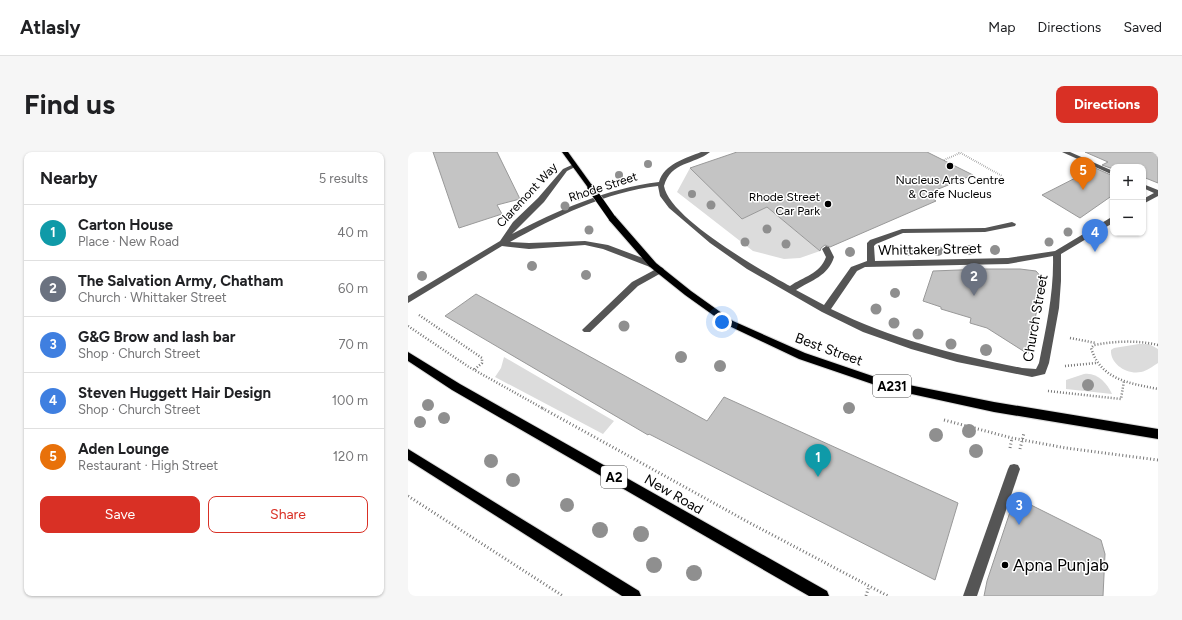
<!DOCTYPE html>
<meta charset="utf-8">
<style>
body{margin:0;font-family:Figtree,sans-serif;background:#f6f6f6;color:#202124}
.controls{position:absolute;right:12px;top:12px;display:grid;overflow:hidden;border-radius:8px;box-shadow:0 1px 3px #0004}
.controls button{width:36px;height:36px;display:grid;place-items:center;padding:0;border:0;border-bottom:1px solid #e0e0e0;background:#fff;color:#202124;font:20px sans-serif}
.you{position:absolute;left:314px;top:170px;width:14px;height:14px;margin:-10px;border:3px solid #fff;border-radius:50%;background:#1a73e8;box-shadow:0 0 0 6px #1a73e833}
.badge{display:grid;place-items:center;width:26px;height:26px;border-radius:50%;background:#d93025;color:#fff;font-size:13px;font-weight:700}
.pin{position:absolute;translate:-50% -33px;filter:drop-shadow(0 1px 2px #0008)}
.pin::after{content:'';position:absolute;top:21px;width:14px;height:12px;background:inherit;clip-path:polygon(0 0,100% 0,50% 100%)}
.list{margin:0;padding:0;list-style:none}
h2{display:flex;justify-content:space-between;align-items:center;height:52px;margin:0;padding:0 16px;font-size:17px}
h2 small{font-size:13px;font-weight:400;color:#757577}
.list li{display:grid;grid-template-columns:26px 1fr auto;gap:12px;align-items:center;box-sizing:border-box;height:56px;padding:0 16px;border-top:1px solid #e0e0e0}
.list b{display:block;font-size:15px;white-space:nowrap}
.list p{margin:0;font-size:13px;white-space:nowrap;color:#757577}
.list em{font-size:13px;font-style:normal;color:#757577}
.actions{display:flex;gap:8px;padding:12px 16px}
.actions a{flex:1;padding:9px 0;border:1px solid #d93025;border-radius:8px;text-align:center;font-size:14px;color:#d93025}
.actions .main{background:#d93025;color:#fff}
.map{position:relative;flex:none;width:750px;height:444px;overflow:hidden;border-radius:8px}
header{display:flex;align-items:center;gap:24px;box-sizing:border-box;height:56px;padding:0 20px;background:#fff;border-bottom:1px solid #e0e0e0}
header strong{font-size:19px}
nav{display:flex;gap:22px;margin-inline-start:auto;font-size:14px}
.intro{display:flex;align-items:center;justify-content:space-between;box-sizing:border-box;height:96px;padding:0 24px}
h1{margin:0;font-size:28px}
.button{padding:10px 18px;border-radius:8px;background:#d93025;color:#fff;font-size:14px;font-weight:700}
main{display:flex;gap:24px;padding:0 24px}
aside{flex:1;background:#fff;border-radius:8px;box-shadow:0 1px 3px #0004}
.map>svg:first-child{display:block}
</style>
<header>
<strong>Atlasly</strong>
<nav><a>Map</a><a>Directions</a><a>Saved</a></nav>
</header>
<div class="intro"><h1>Find us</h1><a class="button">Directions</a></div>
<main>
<aside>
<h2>Nearby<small>5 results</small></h2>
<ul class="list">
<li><span class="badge" style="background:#0f9aa8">1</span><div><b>Carton House</b><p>Place · New Road</p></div><em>40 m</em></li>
<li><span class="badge" style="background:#6b7280">2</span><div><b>The Salvation Army, Chatham</b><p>Church · Whittaker Street</p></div><em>60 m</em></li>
<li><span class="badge" style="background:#3f7fe0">3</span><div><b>G&amp;G Brow and lash bar</b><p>Shop · Church Street</p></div><em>70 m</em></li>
<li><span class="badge" style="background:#3f7fe0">4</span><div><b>Steven Huggett Hair Design</b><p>Shop · Church Street</p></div><em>100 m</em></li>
<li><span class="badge" style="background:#e8710a">5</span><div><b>Aden Lounge</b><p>Restaurant · High Street</p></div><em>120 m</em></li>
</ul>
<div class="actions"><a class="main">Save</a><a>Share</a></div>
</aside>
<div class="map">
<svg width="750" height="444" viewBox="0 0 750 444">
<rect width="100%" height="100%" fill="#fff"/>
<!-- green -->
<g fill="#dcdcdc">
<polygon points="282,16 334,67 359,55 412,99 392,106 376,107 345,99 269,40"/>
<path d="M731 192H741L750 197V211C745 214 739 219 733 220 719 223 702 212 703 198L706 196Z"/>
<polygon points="96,205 206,269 195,282 87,225 93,216"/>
<path d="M676 222C689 220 699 231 704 242L658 237V228Z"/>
</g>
<!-- building -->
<g fill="#c4c4c4" stroke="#999">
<polygon points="25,0 89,0 112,47 89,53 94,62 51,76"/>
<polygon points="329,0 519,0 565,23 518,42 528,49 422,95 417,93 413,96 412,99 359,55 334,67 282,16"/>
<polygon points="677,0 750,0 750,31 735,25 735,15 705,15 705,17 694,13 700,10"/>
<polygon points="687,16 705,24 705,43 672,66 634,43"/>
<polygon points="576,117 612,117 628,119 635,127 620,202 579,176 562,171 563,166 533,157 533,155 515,149 525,119"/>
<polygon points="68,142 299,269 316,245 550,351 527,428 241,282 240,283 37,164"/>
<polygon points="607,345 693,388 697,402 695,444 576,444 579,429"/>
</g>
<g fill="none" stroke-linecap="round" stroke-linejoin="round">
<!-- major casing -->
<g stroke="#dbdbdb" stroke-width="2">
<g id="major">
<polygon points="154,0 160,0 186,36 185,37 181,37"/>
<polygon points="201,64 207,64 248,111 283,139 325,169 397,201 476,228 586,250 750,277 750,287 586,260 476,236 391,207 319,173 277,143 242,115 201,68"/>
<polygon points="0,200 52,232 419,439 421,444 401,444 44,238 0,209"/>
<polygon points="0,297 231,439 233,444 214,444 0,308"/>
</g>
</g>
<!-- path-far2 -->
<g stroke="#777" stroke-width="2" stroke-dasharray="0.5 1.5" stroke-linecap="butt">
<polyline points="551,0 594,24"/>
<polyline points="536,8 552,1"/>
</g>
<!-- path-far1 -->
<g stroke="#777" stroke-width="2.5" stroke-dasharray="1 2" stroke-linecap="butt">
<polyline points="11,163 74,206 74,211 66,218"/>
<polyline points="0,174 61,215 136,257"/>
<polyline points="662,186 688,191"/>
<path d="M750 193C729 188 708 189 686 193L683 196C693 228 721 231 750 237"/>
<polyline points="657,214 688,211"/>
<polyline points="640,239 713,247 716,229"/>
</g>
<!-- path -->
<g stroke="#777" stroke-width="3" stroke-dasharray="1 2.5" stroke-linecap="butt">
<polyline points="134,256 340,370 480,444"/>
<polyline points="536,268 604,286 658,296 750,308"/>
<polyline points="602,296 604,286"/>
<polyline points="612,297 616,281"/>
<polyline points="0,344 155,444"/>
<polyline points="458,444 461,434"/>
</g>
<!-- minor -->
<g fill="#555" fill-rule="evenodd">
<path d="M293 0H302C286 13 263 9 256 34 261 66 354 119 382 134 395 125 412 122 418 105L414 97 418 94 421 95 426 105C420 124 404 128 388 138L416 153 443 115 459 109V91L462 88 494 77 577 76 604 70 608 72 607 74 577 80 495 81 468 92 466 94 467 109 600 106 647 99 702 66H705V71L653 102V129L651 156 641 211 637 222 624 225 549 210 503 197 455 180 414 160 339 117 302 91 261 56 252 44 250 34C198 40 147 65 102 90L121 91 177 89 200 93 248 111V115H242L195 97 177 93 121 97 94 94 0 151V144L92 89 105 70 130 46 155 17 166 12 169 14 159 19 136 50 104 82C148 59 200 36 251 30 256 12 278 6 293 0ZM645 104C646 141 638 176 631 211L628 217 614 216C547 203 484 187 423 157L449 119 457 115 600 112Z"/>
<polygon points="654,0 662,0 705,19 705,23"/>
<polygon points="735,32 750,38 750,44 735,52 735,47 746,41 735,36"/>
<polygon points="252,115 255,116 256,118 255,120 230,134 182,180 176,180 174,178 176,176 224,130"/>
<polygon points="606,312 610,313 612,317 569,444 555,444 600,317 602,313"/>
</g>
<!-- major -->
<use href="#major" fill="#000" fill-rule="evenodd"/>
<!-- major-bridge casing -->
<g stroke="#dbdbdb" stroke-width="8" stroke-linecap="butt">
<polyline id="major-bridge" points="183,36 204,66"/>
</g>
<!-- major-bridge -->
<use href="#major-bridge" stroke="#000" stroke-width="7"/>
</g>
<!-- trees -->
<g fill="#8f8f8f">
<circle cx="240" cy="12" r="4"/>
<circle cx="211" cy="23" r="4"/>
<circle cx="284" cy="42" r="4"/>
<circle cx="169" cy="45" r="4"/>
<circle cx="303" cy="53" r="4.5"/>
<circle cx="157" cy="54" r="4.5"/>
<circle cx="359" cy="77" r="4.5"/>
<circle cx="181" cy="78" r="4.5"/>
<circle cx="660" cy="80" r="4.5"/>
<circle cx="337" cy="90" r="4.5"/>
<circle cx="641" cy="90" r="4.5"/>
<circle cx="378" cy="92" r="4.5"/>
<circle cx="562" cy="98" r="5"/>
<circle cx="587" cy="98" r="5"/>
<circle cx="500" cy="99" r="5"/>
<circle cx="530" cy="99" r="5"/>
<circle cx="442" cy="100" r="5"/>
<circle cx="124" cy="114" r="5"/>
<circle cx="178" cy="123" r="5"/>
<circle cx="14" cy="124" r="5"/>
<circle cx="487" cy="141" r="5"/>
<circle cx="468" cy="157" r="5.5"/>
<circle cx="486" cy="171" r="5.5"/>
<circle cx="216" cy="174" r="5.5"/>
<circle cx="510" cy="182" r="5.5"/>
<circle cx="543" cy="192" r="5.5"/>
<circle cx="578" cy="198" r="6"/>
<circle cx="273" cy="205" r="6"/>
<circle cx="312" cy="214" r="6"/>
<circle cx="680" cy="233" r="6"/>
<circle cx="20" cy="253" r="6"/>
<circle cx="441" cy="256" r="6"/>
<circle cx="36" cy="266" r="6"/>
<circle cx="12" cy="270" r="6"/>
<circle cx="561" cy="279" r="7"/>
<circle cx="528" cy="283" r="7"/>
<circle cx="568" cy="299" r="7"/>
<circle cx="83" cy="309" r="7"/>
<circle cx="105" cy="328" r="7"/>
<circle cx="159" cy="353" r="7"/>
<circle cx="192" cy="378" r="8"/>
<circle cx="233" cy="382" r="8"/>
<circle cx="246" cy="413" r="8"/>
<circle cx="286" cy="421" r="8"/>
</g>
<!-- markers -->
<g fill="#000" stroke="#fff" stroke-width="1.5">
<circle cx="542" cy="14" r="4"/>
<circle cx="420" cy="52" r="4"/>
<circle cx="597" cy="413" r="4"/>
</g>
<g text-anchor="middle" stroke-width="3" stroke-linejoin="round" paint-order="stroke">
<!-- far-poi labels -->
<g font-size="12" fill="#000" stroke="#fff">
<text x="542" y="32">Nucleus Arts Centre<tspan x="542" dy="14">&amp; Cafe Nucleus</tspan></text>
<text x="412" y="49" text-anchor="end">Rhode Street<tspan x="412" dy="14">Car Park</tspan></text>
</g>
<!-- far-street labels -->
<g font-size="12" fill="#000" stroke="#fff">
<text transform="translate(195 35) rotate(-18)" y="4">Rhode Street</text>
<text transform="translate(119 43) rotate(-47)" y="4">Claremont Way</text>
</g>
<!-- shield labels -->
<g fill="#fff" stroke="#4c4c4c" stroke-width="1">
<rect x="465" y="223" width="38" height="22" rx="3"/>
<rect x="193" y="314" width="26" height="22" rx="3"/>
</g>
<g font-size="13" font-weight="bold" fill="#000">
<text x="484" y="239">A231</text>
<text x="206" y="330">A2</text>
</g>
<!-- street labels -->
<g font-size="14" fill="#000" stroke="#fff">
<text transform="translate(522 97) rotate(-1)" y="5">Whittaker Street</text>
<text transform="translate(627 166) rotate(-80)" y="5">Church Street</text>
<text transform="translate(421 197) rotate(20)" y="5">Best Street</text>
<text transform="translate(266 342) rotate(30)" y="5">New Road</text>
</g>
<!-- near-poi labels -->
<g font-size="17" fill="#000" stroke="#fff" text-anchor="start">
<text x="605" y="419">Apna Punjab</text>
</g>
</g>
</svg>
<div class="controls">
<button>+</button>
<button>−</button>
</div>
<div class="you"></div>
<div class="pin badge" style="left:410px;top:325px;background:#0f9aa8">1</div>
<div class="pin badge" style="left:566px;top:144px;background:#6b7280">2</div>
<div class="pin badge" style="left:611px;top:373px;background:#3f7fe0">3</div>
<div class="pin badge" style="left:687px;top:100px;background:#3f7fe0">4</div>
<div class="pin badge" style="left:675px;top:38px;background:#e8710a">5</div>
</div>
</main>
